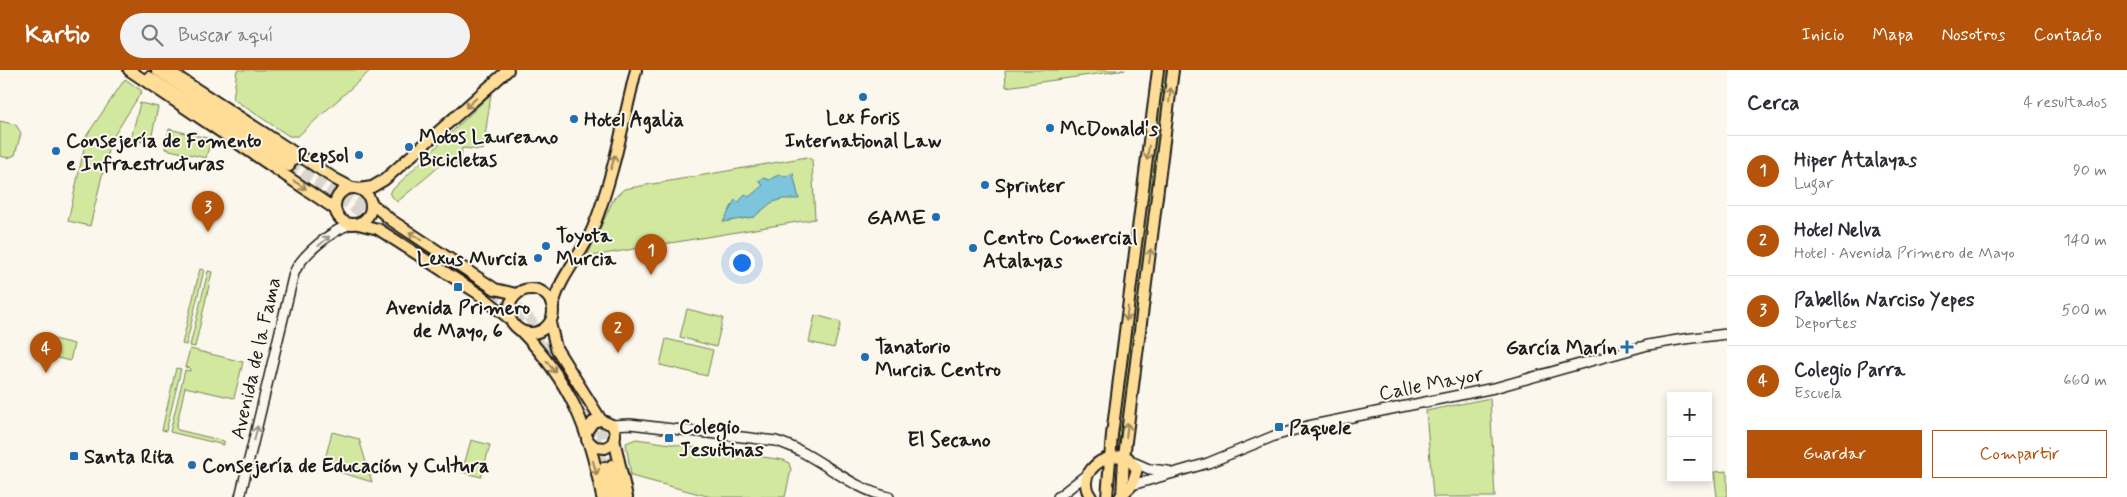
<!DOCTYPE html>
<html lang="es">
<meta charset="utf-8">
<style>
body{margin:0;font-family:Mynerve,sans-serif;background:#f2f2f3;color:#2b2b33}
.controls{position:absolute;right:15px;bottom:15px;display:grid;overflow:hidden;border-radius:0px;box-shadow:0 2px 8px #0003}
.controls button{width:45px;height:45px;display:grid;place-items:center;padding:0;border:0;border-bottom:1px solid #e1e1e2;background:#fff;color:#2b2b33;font:25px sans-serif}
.you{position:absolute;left:741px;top:192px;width:18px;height:18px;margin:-12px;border:4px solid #fff;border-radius:50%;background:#1a73e8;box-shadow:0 0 0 8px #1a73e833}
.badge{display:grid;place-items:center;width:32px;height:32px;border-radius:50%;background:#b45309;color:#fff;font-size:16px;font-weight:700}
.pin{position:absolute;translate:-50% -41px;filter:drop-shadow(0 1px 2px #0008)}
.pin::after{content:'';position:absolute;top:26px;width:18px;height:15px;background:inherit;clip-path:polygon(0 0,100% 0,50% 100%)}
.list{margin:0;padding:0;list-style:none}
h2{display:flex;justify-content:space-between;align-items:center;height:65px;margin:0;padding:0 20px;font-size:21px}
h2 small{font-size:16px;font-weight:400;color:#7c7c81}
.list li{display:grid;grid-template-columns:32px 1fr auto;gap:15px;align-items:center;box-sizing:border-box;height:70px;padding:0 20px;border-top:1px solid #e1e1e2}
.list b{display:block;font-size:19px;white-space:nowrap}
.list p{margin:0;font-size:16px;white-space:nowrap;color:#7c7c81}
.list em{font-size:16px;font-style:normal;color:#7c7c81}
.actions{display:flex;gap:10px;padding:15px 20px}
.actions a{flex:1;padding:11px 0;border:1px solid #b45309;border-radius:0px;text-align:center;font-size:18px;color:#b45309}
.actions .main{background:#b45309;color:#fff}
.icon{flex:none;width:28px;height:28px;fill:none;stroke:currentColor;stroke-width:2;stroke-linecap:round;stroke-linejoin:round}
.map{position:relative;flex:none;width:1727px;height:427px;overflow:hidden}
header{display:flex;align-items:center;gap:30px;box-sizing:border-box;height:70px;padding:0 25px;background:#b45309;color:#fff}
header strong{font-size:24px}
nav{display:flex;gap:28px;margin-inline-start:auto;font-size:18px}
.search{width:350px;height:45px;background:#f2f2f3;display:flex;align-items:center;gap:12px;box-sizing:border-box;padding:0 18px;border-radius:28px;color:#7c7c81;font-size:19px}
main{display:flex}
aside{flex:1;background:#fff}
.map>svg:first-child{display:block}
</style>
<header>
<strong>Kartio</strong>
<div class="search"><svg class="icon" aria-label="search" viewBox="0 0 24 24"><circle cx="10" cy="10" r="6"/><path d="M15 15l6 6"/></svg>Buscar aquí</div>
<nav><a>Inicio</a><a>Mapa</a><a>Nosotros</a><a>Contacto</a></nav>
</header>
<main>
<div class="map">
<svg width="1727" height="427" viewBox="0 0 1727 427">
<rect width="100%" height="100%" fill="#fbf7ec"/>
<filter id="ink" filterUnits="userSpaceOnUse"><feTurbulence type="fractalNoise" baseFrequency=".02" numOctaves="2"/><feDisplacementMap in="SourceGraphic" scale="10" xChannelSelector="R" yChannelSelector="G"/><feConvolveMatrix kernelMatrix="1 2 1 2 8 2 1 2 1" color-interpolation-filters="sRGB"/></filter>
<g filter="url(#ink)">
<!-- green -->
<g fill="#d2e89e" stroke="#77825d">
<polygon points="237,0 371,0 298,66 289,66 233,29"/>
<polygon points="1005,0 1125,0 1006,17"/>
<polygon points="1163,0 1168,0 1120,372 1116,371"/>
<polygon points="125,9 142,21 110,72 90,156 68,151 87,65"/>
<polygon points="491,24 483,80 462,78 461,89 456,89 456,96 441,95 397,132 389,123"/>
<polygon points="140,33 158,37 150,74 131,69"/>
<polygon points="0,51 16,55 21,63 15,85 8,88 0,86"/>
<polygon points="169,59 211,69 206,88 165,79"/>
<polygon points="807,87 812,90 815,149 592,186 588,184 614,128 624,119"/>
<polygon points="200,199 204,200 186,275 182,274"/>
<polygon points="208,201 212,202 195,277 190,276"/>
<polygon points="687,239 723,248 716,277 680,267"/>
<polygon points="815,245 841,252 834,278 809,272"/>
<polygon points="38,265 74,274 70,291 33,282"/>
<polygon points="666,269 713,280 707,306 660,295"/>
<polygon points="190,279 243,292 234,328 185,317 176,358 178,360 224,371 224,375 170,362 185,300 190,301 190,298 185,297"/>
<polygon points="176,298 181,299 166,361 162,360"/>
<polygon points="1490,328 1495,427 1433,427 1426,341"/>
<polygon points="332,362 359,369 372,412 323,397"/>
<polygon points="636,369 784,390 789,393 791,400 785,427 711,427 631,406 626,373"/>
<polygon points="471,370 490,375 481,407 462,402"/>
<polygon points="1727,401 1727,427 1717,427 1714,402"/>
</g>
<!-- water -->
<polygon fill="#7dc4dd" stroke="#568190" points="793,103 799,129 782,129 771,133 754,147 723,152 735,130 739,132 745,124 749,127 763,115 758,111 764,108 769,110 780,104 785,107"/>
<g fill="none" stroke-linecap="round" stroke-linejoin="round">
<!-- primary-tunnel -->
<g stroke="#dad6cd" stroke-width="10" stroke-dasharray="10 5" stroke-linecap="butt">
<polyline points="293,90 384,149"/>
<polyline points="289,96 389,161"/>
<polyline points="478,219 509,239 545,279"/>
<polyline points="493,219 526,244 557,285"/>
<polyline points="575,328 594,365 605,397"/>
<polyline points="593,345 603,367 612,395"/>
</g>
<!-- secondary casing -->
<g stroke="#1c1c1c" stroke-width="12">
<g id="secondary">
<path d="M612 355 630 354 776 371C817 383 847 418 889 427"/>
<polyline points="1133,392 1149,399 1168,401"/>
<polyline points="1132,415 1208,393 1274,366 1308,356 1494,318 1648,275 1684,269 1727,264"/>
<path d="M240 427 294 203C302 184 333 160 351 154"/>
<polyline points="1058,427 1090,402"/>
</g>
</g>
<!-- primary casing -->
<g stroke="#1c1c1c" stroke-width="14">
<g id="primary">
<polyline points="129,0 335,139"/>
<polyline points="157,0 293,90"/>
<polyline points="167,0 335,109 352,118"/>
<polyline points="149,7 289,96"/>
<circle cx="353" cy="136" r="18"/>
<polyline points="359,119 372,117 384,110 508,0"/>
<polyline points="371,133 391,150 495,219 516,224"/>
<polyline points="358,154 378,159 479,224 510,249"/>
<circle cx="531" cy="241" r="22"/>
<path d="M553 236C559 207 582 185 593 158 613 108 623 53 636 0"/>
<polyline points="550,253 556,278 601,350"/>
<path d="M520 260C570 311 589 358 602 427"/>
<path d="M586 362 593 352 601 350 612 355C618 365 615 374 605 378L595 377 587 370"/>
<polyline points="614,369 627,427"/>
<polyline points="612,395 619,427"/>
<polyline points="605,397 611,427"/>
<path d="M1091 427C1074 405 1104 380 1128 388L1137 399 1132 415 1120 427"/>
<polyline points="1107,427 1112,365 1158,0"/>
<polyline points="1122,427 1124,387 1173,0"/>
</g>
</g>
<!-- secondary -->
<use href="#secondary" stroke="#fbf7ec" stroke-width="9"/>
<!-- primary -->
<use href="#primary" stroke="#ffdd96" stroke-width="10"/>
</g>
<!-- one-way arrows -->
<defs><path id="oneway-shaft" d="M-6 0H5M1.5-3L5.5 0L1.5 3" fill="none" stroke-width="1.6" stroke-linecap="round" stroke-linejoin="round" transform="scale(1.25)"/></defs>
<g stroke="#99865f">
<use href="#oneway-shaft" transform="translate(1170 25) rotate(-83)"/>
<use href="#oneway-shaft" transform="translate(471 33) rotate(138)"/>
<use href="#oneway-shaft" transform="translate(1148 83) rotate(97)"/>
<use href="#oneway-shaft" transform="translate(613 92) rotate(-75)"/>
<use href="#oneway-shaft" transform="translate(300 115) rotate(33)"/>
<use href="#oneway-shaft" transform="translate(415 166) rotate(-146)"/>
<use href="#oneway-shaft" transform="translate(1150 186) rotate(-83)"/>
<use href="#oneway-shaft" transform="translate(1127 244) rotate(97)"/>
<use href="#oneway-shaft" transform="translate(551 297) rotate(54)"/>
<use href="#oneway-shaft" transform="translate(1127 360) rotate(-83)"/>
<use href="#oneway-shaft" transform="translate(595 398) rotate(74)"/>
</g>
<g stroke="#97948e">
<use href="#oneway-shaft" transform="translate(324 171) rotate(-41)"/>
<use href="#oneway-shaft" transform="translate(256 363) rotate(-77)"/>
</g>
</g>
<!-- markers -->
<g fill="#1f6fb2" stroke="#fbf7ec" stroke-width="2">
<circle cx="863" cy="27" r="5"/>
<circle cx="574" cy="49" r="5"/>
<circle cx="1050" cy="58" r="5"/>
<circle cx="409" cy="77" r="5"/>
<circle cx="56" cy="81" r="5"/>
<circle cx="359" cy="85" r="5"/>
<circle cx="985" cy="115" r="5"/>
<circle cx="936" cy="147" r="5"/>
<circle cx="546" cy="176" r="5"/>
<circle cx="973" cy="178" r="5"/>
<circle cx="538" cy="188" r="5"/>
<rect x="453" y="212" width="10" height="10" rx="2.5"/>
<path d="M1624.5 269.5h5v5h5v5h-5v5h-5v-5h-5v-5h5z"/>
<circle cx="865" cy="287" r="5"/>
<rect x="1274" y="352" width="10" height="10" rx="2.5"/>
<rect x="664" y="363" width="10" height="10" rx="2.5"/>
<rect x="69" y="381" width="10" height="10" rx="2.5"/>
<circle cx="192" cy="395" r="5"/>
</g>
<g text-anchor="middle" stroke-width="4" stroke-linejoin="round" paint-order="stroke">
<!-- poi labels -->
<g font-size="20" font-weight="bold" fill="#1c1c1c" stroke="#fbf7ec" text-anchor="start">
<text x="863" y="54" text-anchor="middle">Lex Foris<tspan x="863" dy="23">International Law</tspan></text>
<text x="584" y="56">Hotel Agalia</text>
<text x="1060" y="65">McDonald's</text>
<text x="419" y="73">Motos Laureano<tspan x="419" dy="23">Bicicletas</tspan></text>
<text x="66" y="77">Consejería de Fomento<tspan x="66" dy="23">e Infraestructuras</tspan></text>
<text x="349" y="92" text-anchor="end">Repsol</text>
<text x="995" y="122">Sprinter</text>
<text x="926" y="154" text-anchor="end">GAME</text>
<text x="556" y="172">Toyota<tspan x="556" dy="23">Murcia</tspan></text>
<text x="983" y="174">Centro Comercial<tspan x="983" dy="23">Atalayas</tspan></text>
<text x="528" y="195" text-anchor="end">Lexus Murcia</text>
<text x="458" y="244" text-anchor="middle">Avenida Primero<tspan x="458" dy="23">de Mayo, 6</tspan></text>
<text x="875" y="283">Tanatorio<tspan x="875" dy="23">Murcia Centro</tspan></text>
<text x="1617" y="284" text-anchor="end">García Marín</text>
<text x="679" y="363">Colegio<tspan x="679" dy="23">Jesuitinas</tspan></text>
<text x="1289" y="364">Paquele</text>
<text x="84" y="393">Santa Rita</text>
<text x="202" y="402">Consejería de Educación y Cultura</text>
</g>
<!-- street labels -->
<g font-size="20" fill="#1c1c1c" stroke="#fbf7ec">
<text transform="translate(255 288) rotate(-77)" y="7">Avenida de la Fama</text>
<text transform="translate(1431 313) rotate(-11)" y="7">Calle Mayor</text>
</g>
<!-- neighbourhood labels -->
<g font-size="21" font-weight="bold" fill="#1c1c1c" stroke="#fbf7ec">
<text x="949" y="376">El Secano</text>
</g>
</g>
</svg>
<div class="controls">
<button>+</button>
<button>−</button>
</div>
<div class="you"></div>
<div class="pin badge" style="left:651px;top:205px">1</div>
<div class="pin badge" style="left:618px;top:283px">2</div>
<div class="pin badge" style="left:208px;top:162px">3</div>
<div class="pin badge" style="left:46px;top:303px">4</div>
</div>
<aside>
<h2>Cerca<small>4 resultados</small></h2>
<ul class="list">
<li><span class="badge">1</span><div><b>Hiper Atalayas</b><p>Lugar</p></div><em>90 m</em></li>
<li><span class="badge">2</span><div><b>Hotel Nelva</b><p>Hotel · Avenida Primero de Mayo</p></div><em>140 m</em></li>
<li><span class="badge">3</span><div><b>Pabellón Narciso Yepes</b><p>Deportes</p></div><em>500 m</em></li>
<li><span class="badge">4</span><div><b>Colegio Parra</b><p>Escuela</p></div><em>660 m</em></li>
</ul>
<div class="actions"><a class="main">Guardar</a><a>Compartir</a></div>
</aside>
</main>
